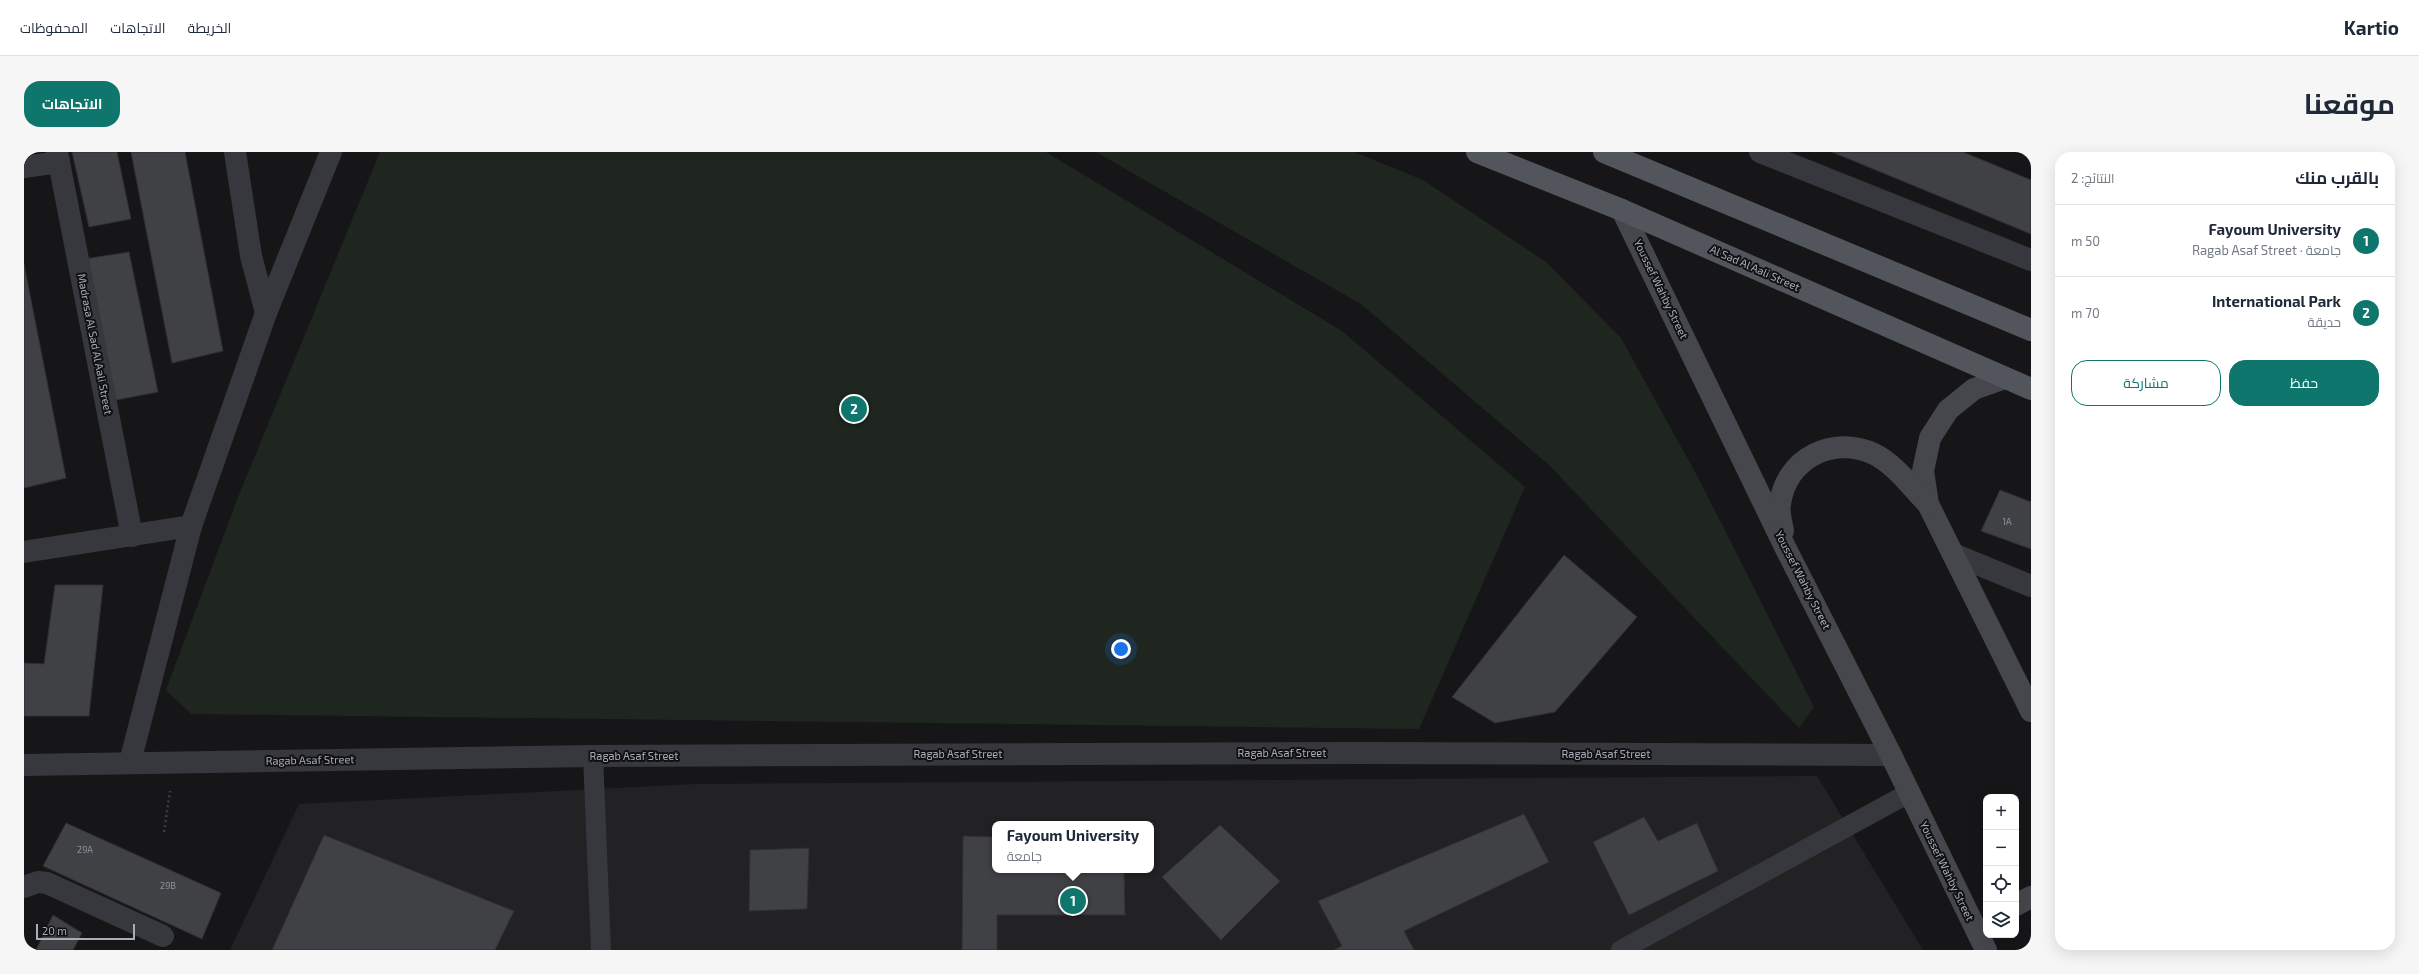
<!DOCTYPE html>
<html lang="ar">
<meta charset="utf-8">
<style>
body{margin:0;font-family:"Exo 2",Cairo,sans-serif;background:#f6f6f7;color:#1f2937;direction:rtl}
.controls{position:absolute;right:12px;bottom:12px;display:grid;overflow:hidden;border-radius:8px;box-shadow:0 4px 16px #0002}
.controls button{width:36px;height:36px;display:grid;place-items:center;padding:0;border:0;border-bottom:1px solid #e0e1e3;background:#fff;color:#1f2937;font:20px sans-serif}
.scale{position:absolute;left:12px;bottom:10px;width:99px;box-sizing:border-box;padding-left:4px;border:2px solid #a8adb8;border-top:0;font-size:11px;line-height:14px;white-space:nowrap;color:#a8adb8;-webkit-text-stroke:3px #111113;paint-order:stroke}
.you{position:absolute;left:1097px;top:497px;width:14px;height:14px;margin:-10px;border:3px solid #fff;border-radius:50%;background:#1a73e8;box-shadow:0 0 0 6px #1a73e833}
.badge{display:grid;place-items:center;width:26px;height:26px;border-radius:50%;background:#0f766e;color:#fff;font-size:13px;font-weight:700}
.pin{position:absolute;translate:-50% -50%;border:2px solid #fff;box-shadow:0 1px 4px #0006}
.popup{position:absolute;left:968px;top:669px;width:162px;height:52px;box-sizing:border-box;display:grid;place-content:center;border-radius:8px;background:#fff;filter:drop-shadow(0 1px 3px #0005);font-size:13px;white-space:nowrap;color:#747a83}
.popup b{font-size:15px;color:#1f2937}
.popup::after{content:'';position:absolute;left:50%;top:100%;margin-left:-8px;border:8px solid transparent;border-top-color:#fff}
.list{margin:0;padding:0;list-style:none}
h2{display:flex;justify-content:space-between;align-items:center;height:52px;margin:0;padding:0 16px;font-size:17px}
h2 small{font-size:13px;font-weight:400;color:#747a83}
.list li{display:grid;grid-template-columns:26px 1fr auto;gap:12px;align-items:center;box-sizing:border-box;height:72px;padding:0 16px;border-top:1px solid #e0e1e3}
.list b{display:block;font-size:15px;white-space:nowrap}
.list p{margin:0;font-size:13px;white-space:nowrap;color:#747a83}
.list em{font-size:13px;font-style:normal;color:#747a83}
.actions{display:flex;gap:8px;padding:12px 16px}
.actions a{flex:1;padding:9px 0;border:1px solid #0f766e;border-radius:16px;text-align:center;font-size:14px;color:#0f766e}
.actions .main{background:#0f766e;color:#fff}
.icon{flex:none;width:22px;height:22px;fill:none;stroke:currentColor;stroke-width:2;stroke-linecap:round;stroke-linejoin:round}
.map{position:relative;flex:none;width:2007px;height:798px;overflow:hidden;direction:ltr;border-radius:16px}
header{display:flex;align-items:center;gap:24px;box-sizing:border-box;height:56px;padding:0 20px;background:#fff;border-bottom:1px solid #e0e1e3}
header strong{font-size:19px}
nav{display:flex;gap:22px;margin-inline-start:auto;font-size:14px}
.intro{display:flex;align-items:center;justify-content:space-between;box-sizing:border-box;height:96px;padding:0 24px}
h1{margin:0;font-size:28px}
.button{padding:10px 18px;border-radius:16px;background:#0f766e;color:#fff;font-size:14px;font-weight:700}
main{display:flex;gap:24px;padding:0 24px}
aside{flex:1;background:#fff;border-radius:16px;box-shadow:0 4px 16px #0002}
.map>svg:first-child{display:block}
</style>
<header>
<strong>Kartio</strong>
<nav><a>الخريطة</a><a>الاتجاهات</a><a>المحفوظات</a></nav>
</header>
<div class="intro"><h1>موقعنا</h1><a class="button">الاتجاهات</a></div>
<main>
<aside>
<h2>بالقرب منك<small>النتائج: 2</small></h2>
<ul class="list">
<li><span class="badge">1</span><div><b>Fayoum University</b><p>جامعة · Ragab Asaf Street</p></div><em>50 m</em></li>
<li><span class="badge">2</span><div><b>International Park</b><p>حديقة</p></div><em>70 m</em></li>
</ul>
<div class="actions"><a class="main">حفظ</a><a>مشاركة</a></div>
</aside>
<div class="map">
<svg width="2007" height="798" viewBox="0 0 2007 798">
<rect width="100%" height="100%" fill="#161618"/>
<!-- built -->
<path fill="#222225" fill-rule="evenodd" d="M1793 624 1899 798H206L275 652 672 632ZM971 672H1127V718H971Z"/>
<!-- park -->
<g fill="#1e261f">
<polygon points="356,0 1022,0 1318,179 1501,335 1395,577 167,562 142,538 214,345"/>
<polygon points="1072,0 1330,0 1399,28 1522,110 1597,186 1677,331 1790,555 1775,576 1525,313 1337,152"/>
</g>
<!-- building -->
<g fill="#404145" stroke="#303034">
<polygon points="48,0 93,0 107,67 65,75"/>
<polygon points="107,0 161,0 199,199 148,211"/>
<polygon points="1808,0 1939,0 2007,28 2007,82"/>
<polygon points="1996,0 2007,0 2007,5"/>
<polygon points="105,100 134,240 92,248 61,107"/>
<polygon points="0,112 42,326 0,336"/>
<polygon points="1976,338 2007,350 2007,397 1957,379"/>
<polygon points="1540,403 1613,465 1531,560 1471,571 1428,545"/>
<polygon points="31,433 79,433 65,564 0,564 0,511 20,512"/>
<polygon points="1500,662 1525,710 1380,779 1390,798 1310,798 1318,794 1294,749"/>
<polygon points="1620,665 1634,689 1673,671 1694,719 1605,763 1569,690"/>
<polygon points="42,671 197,741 178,787 19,714"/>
<polygon points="1196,673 1256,729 1197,788 1138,725"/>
<polygon points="300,683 490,759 471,798 248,798"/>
<polygon points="939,684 971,685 971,718 1100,718 1101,763 973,763 973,798 938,798"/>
<polygon points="785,696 783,757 725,759 726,698"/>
<polygon points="29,763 58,781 49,798 12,798"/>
</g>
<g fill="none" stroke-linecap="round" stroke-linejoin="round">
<!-- path -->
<polyline stroke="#3d3f44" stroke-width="2.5" stroke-dasharray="2 3" stroke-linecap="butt" points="140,680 146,639"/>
<!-- service -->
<g stroke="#37383d" stroke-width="20">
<polyline points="569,604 577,798"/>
<polyline points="1597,798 1885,641"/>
</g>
<!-- minor -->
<g stroke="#37383d" stroke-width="22">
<polyline points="33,0 108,384"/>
<polyline points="211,0 227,104 242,161"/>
<polyline points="1736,0 2007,108"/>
<polyline points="0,15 35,10"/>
<polyline points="0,400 167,374"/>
<polyline points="1929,402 2007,434"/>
<polyline points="106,610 167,374 242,161 307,0"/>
<polyline points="0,613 569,604 1337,601 1867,603"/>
<polyline points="0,735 14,730 23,731 139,784"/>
</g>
<!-- secondary -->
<g stroke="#45474d" stroke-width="22">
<polyline points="1598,58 1761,395 1867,603 1962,798"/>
<polyline points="1981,226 1950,237 1924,258 1906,286 1899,319 1904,352 2007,559"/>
<path d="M1759 379C1758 371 1754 360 1756 352 1762 306 1809 283 1850 302 1871 312 1888 336 1904 352"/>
<polyline points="1992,753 2007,745"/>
</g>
<!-- primary -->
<g stroke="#53555c" stroke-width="22">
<polyline points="1453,0 1598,58 2007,237"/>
<polyline points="1580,0 2007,178"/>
</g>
</g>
<g text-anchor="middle" stroke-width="4" stroke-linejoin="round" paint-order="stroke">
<!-- number labels -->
<g font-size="9" fill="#8e929b">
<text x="1983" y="373">1A</text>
<text x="61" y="701">29A</text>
<text x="144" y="737">29B</text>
</g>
<!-- street labels -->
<g font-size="11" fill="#a8adb8" stroke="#111113">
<text transform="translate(1731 116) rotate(24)" y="4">Al Sad Al Aali Street</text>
<text transform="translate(1637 137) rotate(64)" y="4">Youssef Wahby Street</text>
<text transform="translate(71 192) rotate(79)" y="4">Madrasa Al Sad Al Aali Street</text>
<text transform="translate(1779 428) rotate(63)" y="4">Youssef Wahby Street</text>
<text x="1258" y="605">Ragab Asaf Street</text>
<text x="934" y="606">Ragab Asaf Street</text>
<text x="1582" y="606">Ragab Asaf Street</text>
<text x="610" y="608">Ragab Asaf Street</text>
<text transform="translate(286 608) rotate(-1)" y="4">Ragab Asaf Street</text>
<text transform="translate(1923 719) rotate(64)" y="4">Youssef Wahby Street</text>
</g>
</g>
</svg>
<div class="controls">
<button>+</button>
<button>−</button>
<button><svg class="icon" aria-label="locate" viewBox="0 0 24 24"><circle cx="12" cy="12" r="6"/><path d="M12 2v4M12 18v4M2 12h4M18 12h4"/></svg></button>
<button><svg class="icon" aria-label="layers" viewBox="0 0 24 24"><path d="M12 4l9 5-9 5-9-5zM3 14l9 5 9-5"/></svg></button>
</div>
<div class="scale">20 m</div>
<div class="you"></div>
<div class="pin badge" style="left:1049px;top:749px">1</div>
<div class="popup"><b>Fayoum University</b>جامعة</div>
<div class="pin badge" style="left:830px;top:257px">2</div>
</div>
</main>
